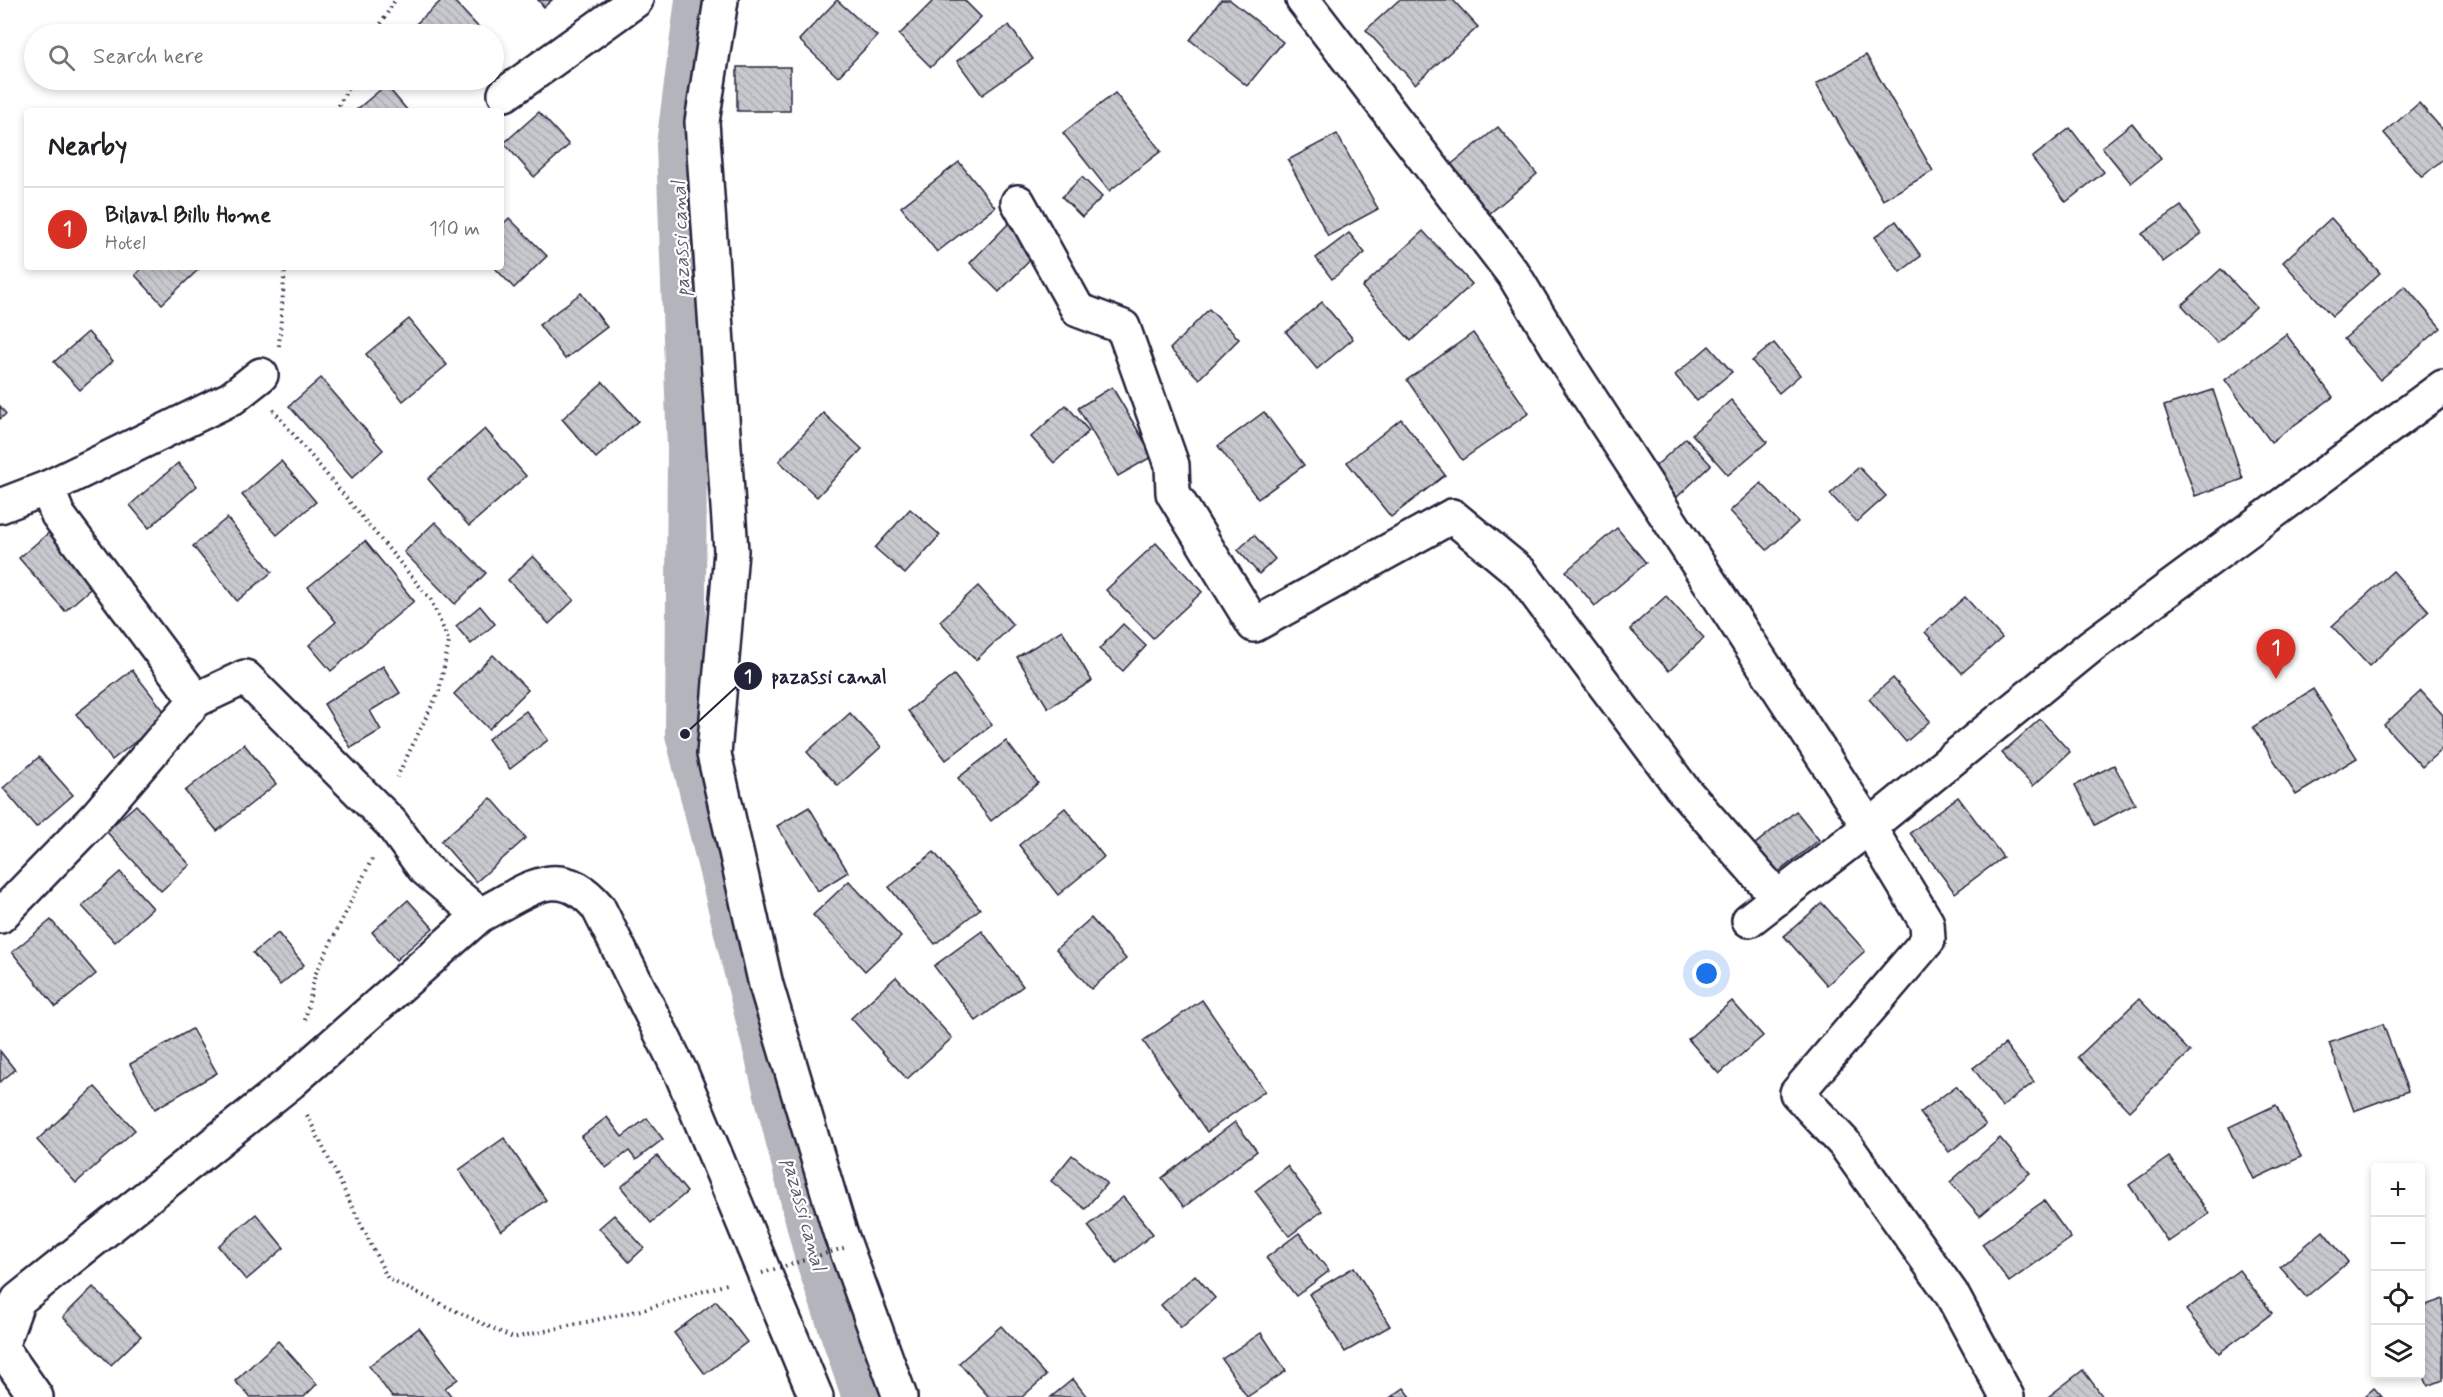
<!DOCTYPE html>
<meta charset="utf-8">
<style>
body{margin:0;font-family:Mynerve,sans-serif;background:#f2f2f2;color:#202124}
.controls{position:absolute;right:18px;bottom:18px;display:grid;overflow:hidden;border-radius:6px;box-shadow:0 3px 9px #0003}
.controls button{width:54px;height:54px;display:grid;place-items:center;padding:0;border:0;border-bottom:2px solid #e0e0e0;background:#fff;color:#202124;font:30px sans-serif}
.you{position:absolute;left:1707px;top:974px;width:21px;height:21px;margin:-15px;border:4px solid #fff;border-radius:50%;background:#1a73e8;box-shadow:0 0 0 9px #1a73e833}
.badge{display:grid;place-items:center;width:39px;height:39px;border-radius:50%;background:#d93025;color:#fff;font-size:20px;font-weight:700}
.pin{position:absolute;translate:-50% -50px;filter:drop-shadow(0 2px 3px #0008)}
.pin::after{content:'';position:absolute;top:32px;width:21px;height:18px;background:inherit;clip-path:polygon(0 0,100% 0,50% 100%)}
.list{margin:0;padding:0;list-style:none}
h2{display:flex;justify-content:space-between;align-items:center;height:78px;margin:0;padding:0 24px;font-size:26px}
h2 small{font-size:20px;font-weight:400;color:#757577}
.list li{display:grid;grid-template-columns:39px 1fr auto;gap:18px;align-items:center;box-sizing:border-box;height:84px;padding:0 24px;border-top:2px solid #e0e0e0}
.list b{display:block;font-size:22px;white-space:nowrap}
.list p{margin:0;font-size:20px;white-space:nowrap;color:#757577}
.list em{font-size:20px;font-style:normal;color:#757577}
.icon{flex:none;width:33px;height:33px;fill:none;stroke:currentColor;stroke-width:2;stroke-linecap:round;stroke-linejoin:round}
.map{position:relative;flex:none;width:2443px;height:1397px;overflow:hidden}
.search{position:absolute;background:#fff;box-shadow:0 3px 9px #0003;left:24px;top:24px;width:480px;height:66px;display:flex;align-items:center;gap:15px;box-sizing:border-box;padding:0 21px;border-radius:33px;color:#757577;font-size:22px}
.panel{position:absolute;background:#fff;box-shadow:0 3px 9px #0003;left:24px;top:108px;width:480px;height:162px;border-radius:6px}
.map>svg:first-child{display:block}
</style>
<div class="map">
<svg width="2443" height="1397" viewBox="0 0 2443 1397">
<defs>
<pattern id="building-back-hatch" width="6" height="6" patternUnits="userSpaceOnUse" patternTransform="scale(1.5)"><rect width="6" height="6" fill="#c8c8cf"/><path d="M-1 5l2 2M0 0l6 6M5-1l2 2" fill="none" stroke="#acacb3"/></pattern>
</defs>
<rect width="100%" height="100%" fill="#fff"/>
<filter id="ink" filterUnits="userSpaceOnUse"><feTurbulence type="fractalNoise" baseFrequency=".0167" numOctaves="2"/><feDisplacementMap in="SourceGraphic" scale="12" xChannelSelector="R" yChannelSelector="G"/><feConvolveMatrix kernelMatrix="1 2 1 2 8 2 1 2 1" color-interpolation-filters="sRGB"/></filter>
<g filter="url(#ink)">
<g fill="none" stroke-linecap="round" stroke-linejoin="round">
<!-- canal -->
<polyline stroke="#b4b4bc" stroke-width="40" points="695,0 676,145 687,449 685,734 814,1255 860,1392"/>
</g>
<!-- building -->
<g fill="url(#building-back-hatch)" stroke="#22223b" stroke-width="1.5">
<polygon points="442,0 453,0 483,32 480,34 405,34"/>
<polygon points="538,0 552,0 544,7"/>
<polygon points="837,0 877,36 838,77 799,40"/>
<polygon points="934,0 964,0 981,17 931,67 899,35"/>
<polygon points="1221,0 1230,0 1283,42 1247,86 1190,40"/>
<polygon points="1399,0 1453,0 1478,27 1415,84 1366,30"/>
<polygon points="1009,25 1033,59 982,95 957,61"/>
<polygon points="1866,55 1933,171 1883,200 1816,84"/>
<rect x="737" y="67" width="53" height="44"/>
<polygon points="386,85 408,111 355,111"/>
<polygon points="1115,93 1161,151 1109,191 1063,133"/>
<polygon points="2419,103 2443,130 2443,159 2422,177 2384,133"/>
<polygon points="539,112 569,145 534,177 504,143"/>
<polygon points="2132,123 2161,159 2131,183 2102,147"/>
<polygon points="1498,127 1537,174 1489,214 1449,166"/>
<polygon points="2070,128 2104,172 2066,202 2032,158"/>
<polygon points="1337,134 1378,209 1328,236 1288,160"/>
<polygon points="959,162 995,207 937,252 901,207"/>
<polygon points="1082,177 1102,197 1082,217 1062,197"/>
<polygon points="2181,206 2201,234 2163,262 2142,234"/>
<polygon points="509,218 547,256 514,288 494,267 501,267 501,226"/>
<polygon points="2331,218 2380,273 2332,316 2283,262"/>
<polygon points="1011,221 1040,250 999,292 970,263"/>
<polygon points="1896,221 1921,256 1900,272 1875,237"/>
<polygon points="1423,231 1472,284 1411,341 1362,287"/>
<polygon points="1349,233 1365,253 1332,279 1316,258"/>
<polygon points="143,267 199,267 200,268 162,304 135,275"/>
<polygon points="2221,269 2256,307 2217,343 2182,305"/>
<polygon points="2405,286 2441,328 2380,380 2344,339"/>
<polygon points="581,293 607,327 565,359 539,325"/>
<polygon points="1322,302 1353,339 1317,369 1286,332"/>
<polygon points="1209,309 1239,339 1199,379 1170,349"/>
<polygon points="409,319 447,365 403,401 366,354"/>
<polygon points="88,332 113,361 80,390 54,362"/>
<polygon points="1473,333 1529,413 1462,460 1407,380"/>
<polygon points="2286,334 2333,397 2271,442 2225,380"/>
<polygon points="1774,343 1800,375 1779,393 1752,361"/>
<polygon points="1709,346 1732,372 1697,401 1675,375"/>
<polygon points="321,378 383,450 352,478 289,406"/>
<polygon points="603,382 638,421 596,458 562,419"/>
<polygon points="1112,387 1153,456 1118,476 1078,408"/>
<polygon points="2213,390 2243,479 2195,496 2164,406"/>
<polygon points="1731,400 1767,442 1728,475 1692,434"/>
<polygon points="1066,405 1089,431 1054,463 1031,437"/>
<polygon points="0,406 6,414 0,419"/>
<polygon points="1264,412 1304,465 1258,499 1218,446"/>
<polygon points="823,413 862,449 817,497 779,461"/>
<polygon points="1401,419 1445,475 1391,517 1347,462"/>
<polygon points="485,429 526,476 469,526 428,479"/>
<polygon points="1686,438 1711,465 1673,501 1647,474"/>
<polygon points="281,461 316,502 277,535 242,495"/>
<polygon points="178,463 197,486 149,528 130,505"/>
<polygon points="1859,467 1886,496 1857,522 1830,494"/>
<polygon points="1761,483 1798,522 1767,550 1730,511"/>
<polygon points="910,509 940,535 905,574 875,548"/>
<polygon points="227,518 272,572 237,601 193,546"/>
<polygon points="435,522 486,573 455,604 404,552"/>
<polygon points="1617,528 1646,563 1595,606 1566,571"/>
<polygon points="52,530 97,583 65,611 19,558"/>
<polygon points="1254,535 1275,559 1259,574 1238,550"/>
<polygon points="365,541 414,601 331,671 309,645 336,622 308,587"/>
<polygon points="1156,543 1202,592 1153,638 1106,590"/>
<polygon points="533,556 574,600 549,624 508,580"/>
<polygon points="2393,571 2429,611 2369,666 2332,626"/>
<polygon points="978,586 1013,625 976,660 940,621"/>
<polygon points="1666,596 1704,638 1669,671 1630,629"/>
<polygon points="1965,597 2002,638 1962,673 1925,632"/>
<polygon points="480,606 495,624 471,644 456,626"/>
<polygon points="1123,624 1146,646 1123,671 1099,649"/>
<polygon points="1062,630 1092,681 1048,708 1017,657"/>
<polygon points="493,655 528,690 489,729 454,694"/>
<polygon points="383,666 400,693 370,711 381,730 351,748 324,704"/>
<polygon points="132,670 168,716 112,760 76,714"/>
<polygon points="954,675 992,725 946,760 908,711"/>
<polygon points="1893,678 1930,721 1906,742 1869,699"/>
<polygon points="2313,689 2357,758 2296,795 2253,727"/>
<polygon points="2421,691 2443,715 2443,748 2422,767 2384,725"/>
<polygon points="526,711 548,740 510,769 488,739"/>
<polygon points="850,713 881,747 838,786 807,752"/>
<polygon points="2040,719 2070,752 2033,786 2002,753"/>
<polygon points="1006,741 1038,783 991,821 958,778"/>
<polygon points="244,744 276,784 217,831 185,791"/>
<polygon points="39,757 73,795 36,827 3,788"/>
<polygon points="2114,765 2135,804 2095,825 2075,785"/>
<polygon points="1958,797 2003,857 1955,893 1910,833"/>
<polygon points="491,798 526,838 476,882 441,841"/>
<polygon points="136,805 190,865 161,891 106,831"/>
<polygon points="809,807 848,872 818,891 777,826"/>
<polygon points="1065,808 1104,857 1058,895 1019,845"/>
<polygon points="1796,811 1819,840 1771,878 1749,849"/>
<polygon points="934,852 980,909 935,944 889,887"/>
<polygon points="120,872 153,908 115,942 82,906"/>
<polygon points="849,881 901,937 865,971 813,915"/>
<polygon points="408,900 433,928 396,960 372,932"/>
<polygon points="1822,903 1865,951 1827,985 1784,936"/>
<polygon points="1091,918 1126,959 1091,989 1056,949"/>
<polygon points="51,920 96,974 56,1007 12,952"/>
<polygon points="982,931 1023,986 976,1021 934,966"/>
<polygon points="278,933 304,965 280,985 253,953"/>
<polygon points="896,977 952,1038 907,1079 851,1018"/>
<polygon points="2139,999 2190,1052 2129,1111 2078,1057"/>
<polygon points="1202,1000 1265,1091 1207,1132 1143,1041"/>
<polygon points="1732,1001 1763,1036 1719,1074 1688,1039"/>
<polygon points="2383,1024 2408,1091 2354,1111 2329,1043"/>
<polygon points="192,1029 217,1073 155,1109 130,1064"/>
<polygon points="2005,1044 2034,1082 2002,1107 1973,1068"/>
<polygon points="0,1051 15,1070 0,1082"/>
<polygon points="1956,1086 1986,1125 1949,1152 1920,1113"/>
<polygon points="95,1087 135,1130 76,1183 37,1140"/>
<polygon points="2276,1105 2301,1157 2254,1179 2229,1127"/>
<polygon points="607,1117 622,1137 647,1118 663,1139 636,1160 629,1151 606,1168 581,1137"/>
<polygon points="1235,1122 1257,1151 1184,1207 1162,1178"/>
<polygon points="504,1138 546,1200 501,1231 459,1170"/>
<polygon points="2000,1138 2030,1173 1980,1216 1950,1182"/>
<polygon points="1072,1155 1107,1183 1085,1209 1051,1181"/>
<polygon points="657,1156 687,1192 651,1223 621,1187"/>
<polygon points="2169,1157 2209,1214 2168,1242 2129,1185"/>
<polygon points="1287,1166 1322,1211 1289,1236 1255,1191"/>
<polygon points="1123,1197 1153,1234 1117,1263 1088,1226"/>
<polygon points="2044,1201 2071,1238 2009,1282 1982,1244"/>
<polygon points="256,1214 284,1248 246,1280 218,1246"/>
<polygon points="614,1215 644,1248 629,1262 599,1228"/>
<polygon points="2323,1231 2348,1262 2306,1297 2280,1267"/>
<polygon points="1299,1233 1329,1271 1296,1296 1266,1258"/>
<polygon points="1354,1267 1390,1326 1345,1352 1309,1294"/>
<polygon points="2239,1270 2272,1313 2219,1353 2186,1310"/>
<polygon points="1195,1275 1215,1298 1181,1328 1161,1305"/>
<polygon points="93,1287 141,1336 111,1365 63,1317"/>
<polygon points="2443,1299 2443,1380 2428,1386 2420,1367 2420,1307"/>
<polygon points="716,1301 747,1342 705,1374 674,1333"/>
<polygon points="1001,1326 1046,1376 1022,1397 989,1397 959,1363"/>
<polygon points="419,1328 458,1379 445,1388 452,1397 392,1397 369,1366"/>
<polygon points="1261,1333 1286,1371 1247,1397 1222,1359"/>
<polygon points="278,1341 317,1384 304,1397 250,1397 235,1381"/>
<polygon points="2083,1370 2103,1397 2048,1397"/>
<polygon points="1073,1379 1087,1397 1051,1397"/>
<polygon points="1404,1388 1411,1397 1391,1397"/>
<polygon points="2374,1388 2382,1397 2364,1397"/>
</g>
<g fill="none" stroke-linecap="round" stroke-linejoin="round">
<!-- minor casing -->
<g stroke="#22223b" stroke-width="38">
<g id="minor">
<polyline points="721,0 702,122 731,551 714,754 766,985 840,1232 900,1397"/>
<polyline points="1303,0 1514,275 1569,366 1869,827 1927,923 1928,940 1797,1093 1844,1143 1951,1293 2007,1397"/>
<polyline points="505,94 636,0"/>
<polyline points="1018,202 1078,310 1123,327 1172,465 1173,493 1254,625 1452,516 1521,573 1681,787 1778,898"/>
<polyline points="47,488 232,398 261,375"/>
<path d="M0 506 47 488 58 515 196 700 245 677 391 823 424 868 480 915C525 893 558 859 598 907L682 1075 816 1397"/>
<polyline points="0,916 96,817 196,700"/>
<polyline points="1749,920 1869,827 2091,646 2443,387"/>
<polyline points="36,1397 1,1347 18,1300 291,1082 480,915"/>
</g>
</g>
<!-- path -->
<g stroke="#22223b" stroke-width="4" stroke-dasharray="1.5 4.5" stroke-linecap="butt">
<polyline points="375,34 395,0"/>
<polyline points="336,111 352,80"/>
<polyline points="279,346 285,267"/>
<polyline points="273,410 431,600 449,642 439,691 397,777"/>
<polyline points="305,1020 315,975 372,859"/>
<polyline points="307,1115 388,1279 513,1338 646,1309 730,1283"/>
</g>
<!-- minor -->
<use href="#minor" stroke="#fff" stroke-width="33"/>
<!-- path-bridge -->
<polyline stroke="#22223b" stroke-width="4" stroke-dasharray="1.5 4.5" stroke-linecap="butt" points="762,1273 847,1247"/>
</g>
</g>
<g text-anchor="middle" stroke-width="4.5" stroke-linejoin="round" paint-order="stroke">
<!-- water labels -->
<g font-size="20" font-style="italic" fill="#5c5c6f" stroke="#fff">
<text transform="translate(680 239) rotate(-92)" y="7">pazassi canal</text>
<text transform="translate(805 1214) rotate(75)" y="7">pazassi canal</text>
</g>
</g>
<!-- callouts -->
<path fill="none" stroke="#22223b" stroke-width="2" d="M685 734L748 676"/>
<g fill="#22223b" stroke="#fff" stroke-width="2">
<circle cx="685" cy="734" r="6"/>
<circle cx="748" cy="676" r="15"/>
</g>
<g font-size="18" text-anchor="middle" font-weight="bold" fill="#fff">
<text x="748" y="682">1</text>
</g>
<g font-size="20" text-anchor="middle" font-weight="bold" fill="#22223b" stroke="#fff" stroke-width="4.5" stroke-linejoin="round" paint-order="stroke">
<text x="829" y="683">pazassi canal</text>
</g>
</svg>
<div class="controls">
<button>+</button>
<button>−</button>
<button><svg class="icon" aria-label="locate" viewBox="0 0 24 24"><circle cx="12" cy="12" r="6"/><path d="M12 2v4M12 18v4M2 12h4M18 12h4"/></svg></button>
<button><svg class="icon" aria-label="layers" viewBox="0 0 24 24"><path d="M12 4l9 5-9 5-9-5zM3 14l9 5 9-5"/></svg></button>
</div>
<div class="you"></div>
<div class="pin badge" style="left:2276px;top:679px">1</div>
<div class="search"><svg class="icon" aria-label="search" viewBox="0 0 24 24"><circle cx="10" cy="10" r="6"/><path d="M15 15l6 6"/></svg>Search here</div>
<section class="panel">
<h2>Nearby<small></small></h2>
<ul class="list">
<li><span class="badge">1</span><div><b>Bilaval Billu Home</b><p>Hotel</p></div><em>110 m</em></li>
</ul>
</section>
</div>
